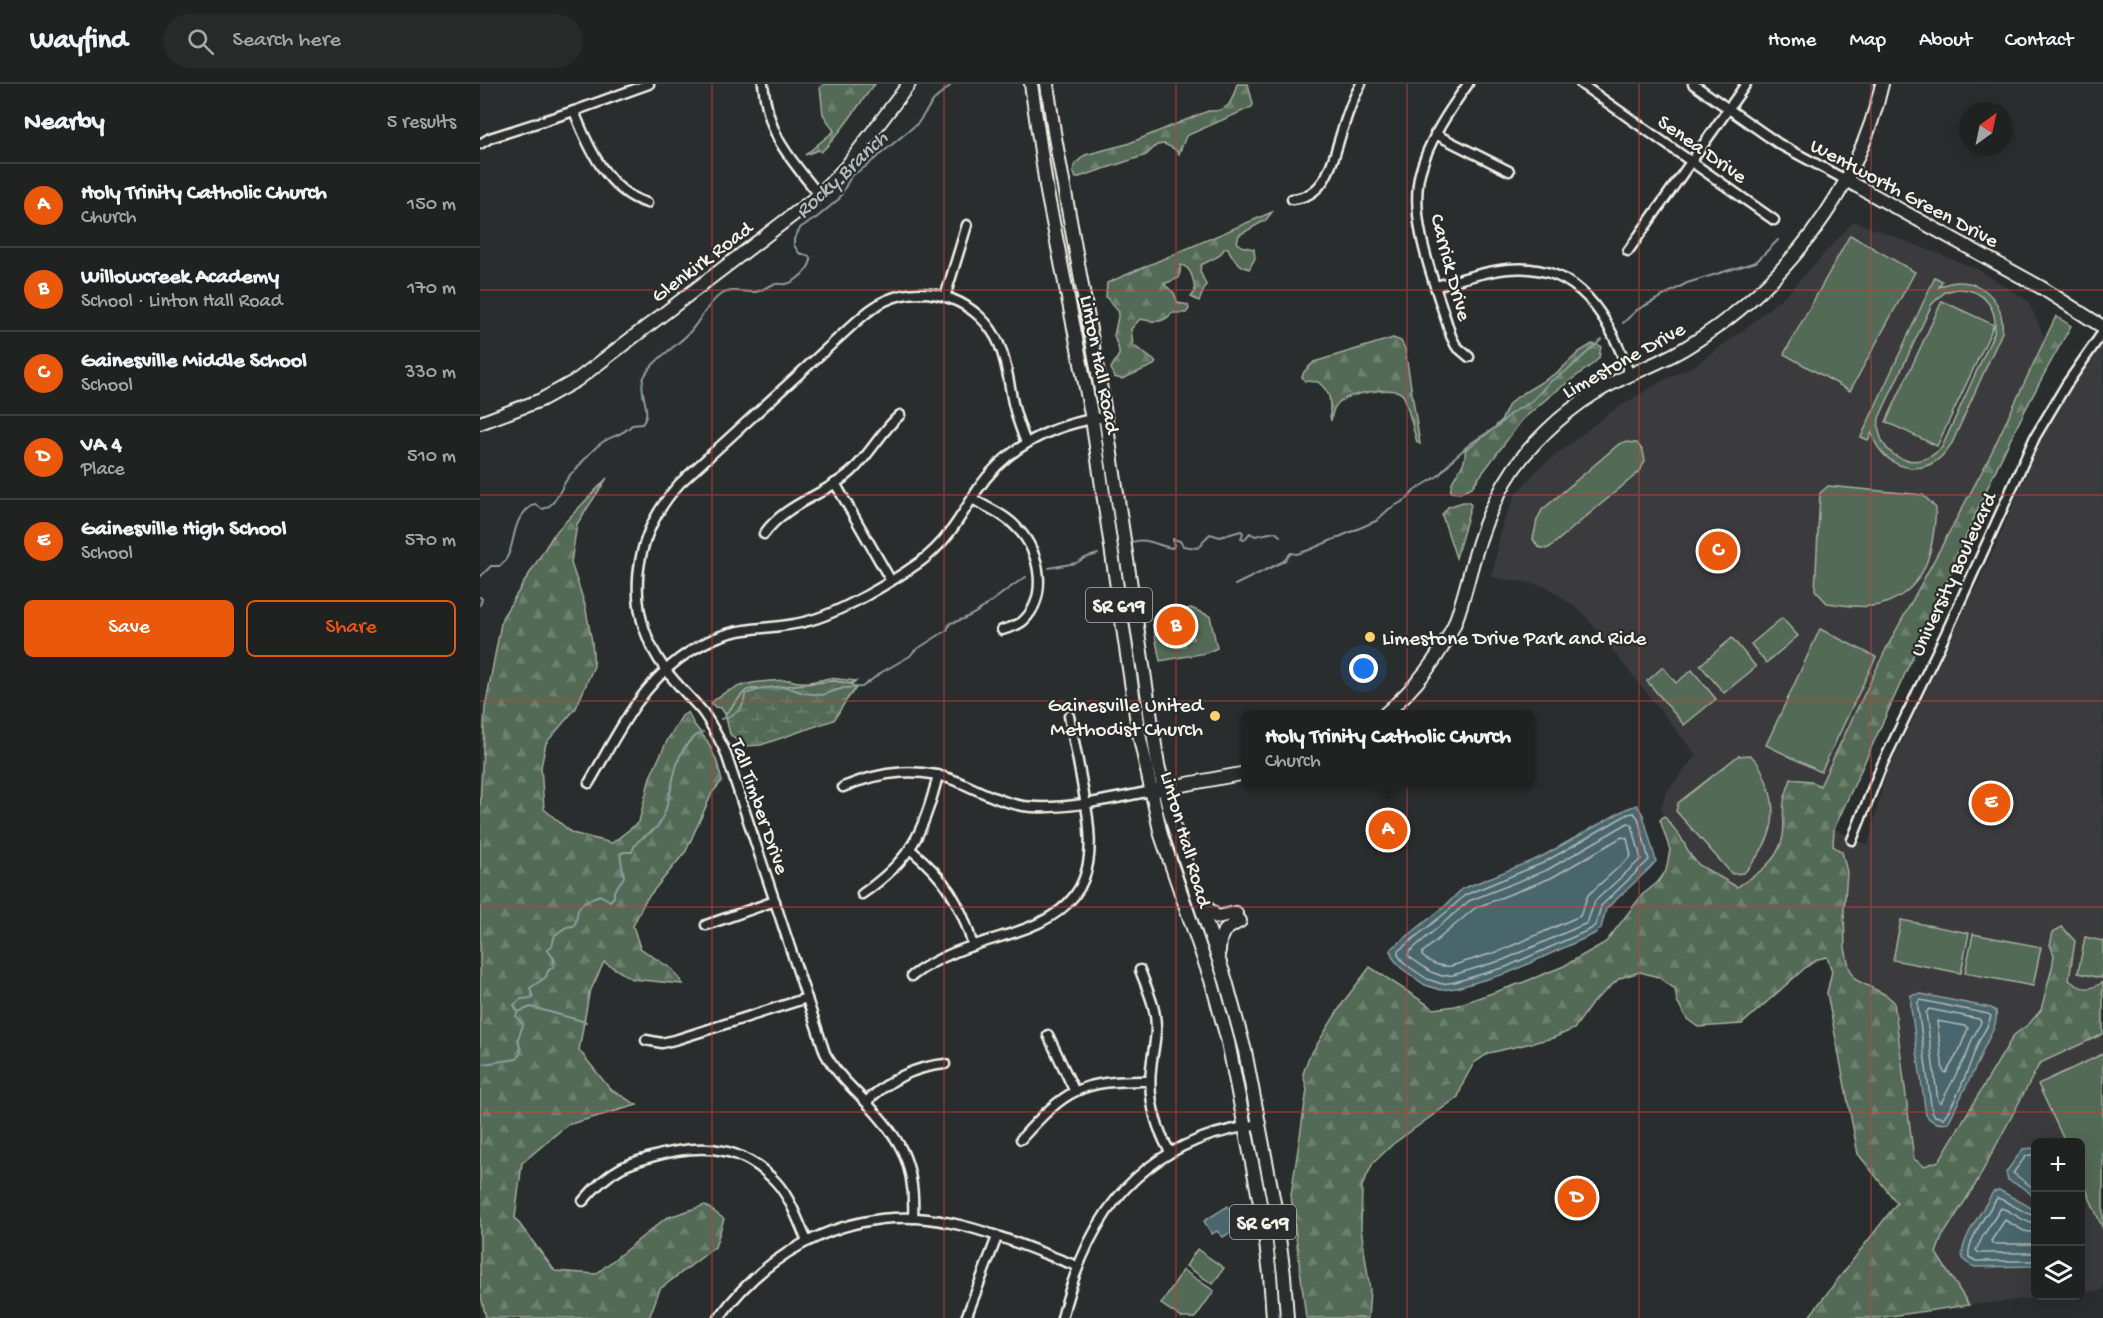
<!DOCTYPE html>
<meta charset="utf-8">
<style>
body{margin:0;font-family:"Gochi Hand",sans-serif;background:#282a2a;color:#f1f3f6}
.controls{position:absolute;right:18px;bottom:18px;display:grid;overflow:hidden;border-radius:9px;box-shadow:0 6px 24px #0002}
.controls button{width:54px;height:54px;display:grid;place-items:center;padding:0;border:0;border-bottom:2px solid #3d3f40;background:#202222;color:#f1f3f6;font:30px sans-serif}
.compass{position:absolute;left:1479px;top:18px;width:54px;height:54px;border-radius:50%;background:#202222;box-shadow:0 6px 24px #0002;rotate:33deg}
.you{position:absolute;left:884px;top:585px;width:21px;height:21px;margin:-15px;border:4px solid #fff;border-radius:50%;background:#1a73e8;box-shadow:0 0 0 9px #1a73e833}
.badge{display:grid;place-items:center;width:39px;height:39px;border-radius:50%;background:#ea580c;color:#fff;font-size:20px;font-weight:700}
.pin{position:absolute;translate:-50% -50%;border:3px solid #fff;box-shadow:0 2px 6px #0006}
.popup{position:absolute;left:761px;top:626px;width:294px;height:78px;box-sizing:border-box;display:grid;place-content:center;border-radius:9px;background:#202222;filter:drop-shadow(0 2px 4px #0005);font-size:20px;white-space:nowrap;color:#a2a4a5}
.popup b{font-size:22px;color:#f1f3f6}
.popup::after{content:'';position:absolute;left:50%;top:100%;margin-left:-12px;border:12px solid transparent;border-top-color:#202222}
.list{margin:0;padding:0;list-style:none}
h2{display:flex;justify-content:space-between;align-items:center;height:78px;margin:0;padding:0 24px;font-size:26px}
h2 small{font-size:20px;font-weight:400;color:#a2a4a5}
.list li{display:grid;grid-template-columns:39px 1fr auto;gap:18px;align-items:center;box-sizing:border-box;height:84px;padding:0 24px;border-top:2px solid #3d3f40}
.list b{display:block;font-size:22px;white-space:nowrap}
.list p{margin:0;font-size:20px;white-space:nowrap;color:#a2a4a5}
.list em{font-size:20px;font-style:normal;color:#a2a4a5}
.actions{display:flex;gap:12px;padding:18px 24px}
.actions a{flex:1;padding:14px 0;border:2px solid #ea580c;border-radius:9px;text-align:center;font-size:21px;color:#ea580c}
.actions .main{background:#ea580c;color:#fff}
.icon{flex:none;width:33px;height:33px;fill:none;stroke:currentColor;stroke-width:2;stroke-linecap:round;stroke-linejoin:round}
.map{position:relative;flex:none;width:1623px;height:1234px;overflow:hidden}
header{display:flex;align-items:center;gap:36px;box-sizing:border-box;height:84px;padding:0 30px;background:#202222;border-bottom:2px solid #3d3f40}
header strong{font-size:28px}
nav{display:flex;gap:33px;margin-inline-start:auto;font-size:21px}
.search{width:420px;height:54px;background:#282a2a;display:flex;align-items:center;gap:15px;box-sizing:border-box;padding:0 21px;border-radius:33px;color:#a2a4a5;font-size:22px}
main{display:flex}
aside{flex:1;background:#202222}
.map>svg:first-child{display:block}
</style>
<header>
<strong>Wayfind</strong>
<div class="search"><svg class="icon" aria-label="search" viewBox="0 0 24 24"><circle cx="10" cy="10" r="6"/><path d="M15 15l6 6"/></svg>Search here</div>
<nav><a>Home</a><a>Map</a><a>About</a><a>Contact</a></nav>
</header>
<main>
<aside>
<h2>Nearby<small>5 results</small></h2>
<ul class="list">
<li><span class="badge">A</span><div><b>Holy Trinity Catholic Church</b><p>Church</p></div><em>150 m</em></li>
<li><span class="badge">B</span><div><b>Willowcreek Academy</b><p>School · Linton Hall Road</p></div><em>170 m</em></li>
<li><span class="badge">C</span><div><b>Gainesville Middle School</b><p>School</p></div><em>330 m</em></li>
<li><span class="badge">D</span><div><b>VA 4</b><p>Place</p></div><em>510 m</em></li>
<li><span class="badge">E</span><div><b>Gainesville High School</b><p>School</p></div><em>570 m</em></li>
</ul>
<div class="actions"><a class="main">Save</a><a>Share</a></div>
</aside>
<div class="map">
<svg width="1623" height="1234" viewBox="0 0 1623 1234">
<defs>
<pattern id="forest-firs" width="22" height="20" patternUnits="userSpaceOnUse" patternTransform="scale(1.5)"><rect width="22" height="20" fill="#536a56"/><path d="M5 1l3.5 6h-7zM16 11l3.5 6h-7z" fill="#6c806e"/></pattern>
<pattern id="wetland-marsh" width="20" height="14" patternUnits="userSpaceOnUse" patternTransform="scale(1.5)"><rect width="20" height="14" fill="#536a56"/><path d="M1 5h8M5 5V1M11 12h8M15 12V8" fill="none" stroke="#6c806e"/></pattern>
</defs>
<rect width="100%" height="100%" fill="#2a2d2e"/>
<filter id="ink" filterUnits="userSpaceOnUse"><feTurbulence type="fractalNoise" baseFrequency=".0167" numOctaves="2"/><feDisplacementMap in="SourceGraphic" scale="12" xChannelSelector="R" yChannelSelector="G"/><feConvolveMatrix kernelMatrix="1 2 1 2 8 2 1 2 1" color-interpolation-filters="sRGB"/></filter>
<g filter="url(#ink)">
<!-- built -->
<g fill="#3b3a3e">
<polygon points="1374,137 1497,185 1548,217 1565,254 1506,380 1406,565 1340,702 1304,718 1304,744 1302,758 1293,775 1279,789 1257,803 1219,781 1211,772 1200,752 1184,732 1181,723 1186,709 1216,671 1103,529 1066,502 1012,493 1022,441 1036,410 1057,386 1129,329 1182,297 1217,280 1265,245 1311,206"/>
<polygon points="1623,260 1623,1206 1601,1209 1600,1058 1556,1058 1556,1212 1575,1212 1489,1221 1456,1169 1471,1136 1495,1101 1556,989 1530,958 1459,1077 1444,1082 1434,1075 1414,918 1406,911 1376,896 1369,883 1365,864 1364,827 1367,788 1353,762 1354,745 1388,761 1405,693 1516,461 1565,347 1604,284"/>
</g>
<!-- green -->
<g fill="#536a56" stroke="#a4ae9f" stroke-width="1.5" fill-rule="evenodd">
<polygon points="1370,151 1435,188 1370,307 1304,270"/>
<path d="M1455 193 1462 197 1459 203C1492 187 1526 212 1522 248L1472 359C1467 366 1463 373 1456 377 1430 394 1399 377 1392 349L1388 356 1381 353ZM1477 205C1502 204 1519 224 1514 249L1462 363C1436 392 1394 372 1399 334L1452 220 1465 208Z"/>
<polygon points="1462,217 1514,241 1457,362 1406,338"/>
<polygon points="1144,358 1157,359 1163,367 1165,377 1159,388 1070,463 1066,465 1058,463 1053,455 1057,436 1062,426 1139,360"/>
<path d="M1348 402 1443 411 1456 424C1453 465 1448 505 1403 520 1386 525 1364 521 1347 519L1335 506 1340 409Z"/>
<polygon points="711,524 730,532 737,564 726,569 680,577 672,536 675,530 679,530 685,559 694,558 696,564 705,562 704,556 713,555 707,525"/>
<polygon points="1302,534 1318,552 1286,579 1271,560"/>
<polygon points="1340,545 1396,573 1341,688 1286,661"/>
<polygon points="1252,554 1276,583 1244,609 1220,581"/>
<polygon points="1183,583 1196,599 1212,586 1236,615 1204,641 1167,597"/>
<path d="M1270 671C1279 678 1283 688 1287 699 1301 735 1289 761 1264 789L1252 790 1196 727 1198 719 1258 672Z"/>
<polygon points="1421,836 1489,849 1481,889 1413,876"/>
<polygon points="1493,850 1561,863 1553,902 1485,889"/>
<polygon points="1605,853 1623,857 1623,882 1621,894 1598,889"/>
<polygon points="1623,970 1623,1145 1601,1094 1600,1058 1585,1058 1558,1000"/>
<polygon points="717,1165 744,1184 733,1200 706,1182"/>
<polygon points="703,1186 734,1207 715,1234 702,1234 681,1220"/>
</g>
<!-- forest -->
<g fill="url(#forest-firs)" stroke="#a4ae9f" stroke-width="1.5">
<path d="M344 0H395C376 23 362 49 341 68L338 66 325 71 354 47 343 30 340 3Z"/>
<path d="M757 0H768L773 20 772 23 706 52 699 70 693 64 684 60 677 61 666 71 596 94 593 87 595 80 605 71 647 60 728 27C749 28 752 18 757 0Z"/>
<path d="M792 128 786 136 759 151 757 158 761 162 774 165 775 174 769 185C759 182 752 174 748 164H745L739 172 721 181 720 187 726 201 719 217 711 213 715 208C714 198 712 183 701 181L699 194 684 200 694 209 698 219 708 221 709 225 706 229H692C683 240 674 238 660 235L651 245 653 261 676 278 674 281 642 295 634 293 631 284 639 271V266L634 252 639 228 626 213 627 199Z"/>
<path d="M1576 232 1591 242C1546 320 1505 403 1472 487L1354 745 1353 762 1362 768 1367 788 1364 827 1365 864 1369 883 1376 896 1406 911 1414 918 1434 1075 1444 1082 1459 1077 1534 951 1549 940 1561 926 1572 884 1574 871 1570 861 1573 848 1582 843 1595 857 1589 896C1601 906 1610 907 1623 898V950L1560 979 1495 1101 1462 1153 1456 1169 1489 1221 1397 1234H1328L1417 1119 1378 1070 1347 909 1352 887 1347 873 1338 875 1325 884 1262 940 1218 943 1207 935 1197 917 1195 905 1178 893 1160 888 1140 894 1113 918 1094 945 1073 954 1009 969 994 979 984 997 978 1013 913 1060 893 1079 882 1102 881 1144 890 1206 888 1234H826L811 1111 827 1006 823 990 828 975 864 917 890 883 954 925 975 922 1044 898 1084 882 1126 858 1162 811 1177 799 1186 787 1190 766 1180 736 1184 732 1200 752 1211 772 1219 781 1257 803C1276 791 1296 779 1302 756 1306 743 1302 731 1304 718 1305 710 1309 702 1311 695L1331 697 1340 702 1406 565 1506 380Z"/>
<path d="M913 254 921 257 925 265 940 360 937 358 925 315C923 311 923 310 919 308 907 303 867 310 858 319 853 324 852 330 851 337 847 319 856 313 838 298L825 297 822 293 824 288 834 278Z"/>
<path d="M1112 260 1121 262 1119 274 1114 279 1071 311 1042 336 992 403 980 409 971 408C968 393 988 384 985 366L1011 347 1021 337 1029 320 1037 313 1078 288 1099 268Z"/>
<polygon points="127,394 97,440 91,479 105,521 112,558 114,582 96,624 66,659 61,683 64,725 92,749 132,759 159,738 170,693 188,655 202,632 208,628 213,639 228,658 237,678 242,697 232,709 206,767 165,817 153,842 160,864 193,886 203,900 152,895 124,878 109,910 99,966 130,1005 157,1021 87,1041 42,1079 35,1134 75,1187 116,1190 186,1134 225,1121 244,1135 235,1163 180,1205 169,1234 6,1234 0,1208 0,722 5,624 22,534 74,450"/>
<polygon points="983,418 988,418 991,421 976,474 962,431 968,423"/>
<path d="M349 594 376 597 371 600 354 597 267 606C258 613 254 623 245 630L241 624 235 623 231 619C253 598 281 597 310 596 322 601 337 597 349 594Z"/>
</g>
<!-- wetland -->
<path fill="url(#wetland-marsh)" stroke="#a4ae9f" stroke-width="1.5" d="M354 597 371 600 376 604 365 618 354 636 281 661 265 662 259 659 250 650 245 630C254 623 258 613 267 606Z"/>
<!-- water -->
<g fill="#4a666d" stroke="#8e9e9e" stroke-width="1.5">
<polygon points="1157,721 1163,731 1176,777 1170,784 1126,825 1121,844 1114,850 1028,889 976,904 961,906 945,901 921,884 913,874 910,866 965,822 982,805 1061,773 1146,725"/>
<path d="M1441 910 1511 924 1516 927C1519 944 1504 958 1500 974L1468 1039C1459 1041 1452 1039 1446 1031L1431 924V911Z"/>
<polygon points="1554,1064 1556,1065 1555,1114 1544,1104 1528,1096 1526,1088 1543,1065"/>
<path d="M1519 1106 1550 1123 1555 1129V1182L1495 1183C1491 1181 1485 1179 1483 1175 1477 1160 1506 1122 1513 1108Z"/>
<polygon points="748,1122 756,1136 751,1139 753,1147 743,1153 737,1147 732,1150 724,1137"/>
</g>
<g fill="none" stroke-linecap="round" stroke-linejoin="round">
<!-- shore -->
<g stroke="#b0b9b7" stroke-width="1.5">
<polygon points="1154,729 1158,734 1169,776 1121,822 1116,840 1111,845 1026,883 975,898 962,900 947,895 925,880 918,871 918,867 969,826 985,811 1063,779 1148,730"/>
<polygon points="1148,739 1152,741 1161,775 1115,817 1107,839 1023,876 973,891 962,892 951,888 928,872 929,868 989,817 1067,786"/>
<path d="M1142 753 1147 754 1151 772 1108 811 1100 832 1020 867 971 882C959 883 951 879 942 872L943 868 995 824 1071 794Z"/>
<path d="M1440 916 1508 930 1511 932C1508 944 1501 951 1497 962 1489 982 1477 1018 1463 1034L1455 1032 1452 1028 1438 924V918Z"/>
<polygon points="1449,925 1499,935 1501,938 1491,958 1487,970 1461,1019 1458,1017 1446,929"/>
<polygon points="1457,937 1485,942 1488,944 1479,967 1466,989 1463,987"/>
<polyline points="1556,1070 1546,1072 1533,1089 1556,1106"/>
<path d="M1556 1132C1543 1130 1530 1117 1517 1114 1509 1127 1486 1157 1489 1173L1496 1177H1556"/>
<path d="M1556 1140C1543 1139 1533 1127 1521 1124L1503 1152 1496 1166 1499 1169H1556"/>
<polyline points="1556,1149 1544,1147 1525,1136 1511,1157 1513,1160 1556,1160"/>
</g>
<!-- stream -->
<g stroke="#8e9e9e" stroke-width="2">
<polyline points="1143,239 1157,226 1207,199 1276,178 1298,156"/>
<path d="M653 458C666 453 678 462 692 464L694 462 693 455 700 457 703 462 717 464 722 461 723 457 730 450 740 453 761 447 763 449 761 455 764 456 770 449 775 452 795 448 800 452"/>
<polyline points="569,484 596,479 605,474 618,470"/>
<path d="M0 493 11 482H20C40 464 26 436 55 420L62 425C77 423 81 400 91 390 101 381 109 368 120 360 131 351 141 353 152 341L162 340C173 328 159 311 163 296 168 279 196 263 208 250 218 240 228 219 240 211 251 204 263 208 275 208 283 207 289 200 297 200 300 199 303 201 306 200 316 198 329 186 331 176L329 172 319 169 314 161V155L321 143 335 135 359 115 371 92 385 83 438 39 453 17 472 0"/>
<polyline points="755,501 804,477 811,469 817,470 829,466 896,437 909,425 927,415 935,406 958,392 974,374 991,359 1018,342 1030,330 1052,317 1071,297 1088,286 1122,255"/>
<polyline points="0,513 2,515 0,521"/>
<path d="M241 635C255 631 265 625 265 610L285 604 307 603 323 609 342 611 364 604 382 603 402 588 430 572 434 567 467 546 470 539C498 534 521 507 546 493"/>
<polyline points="38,928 51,923 106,938"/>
<path d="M0 978 3 980 37 975 41 968 38 955 43 941 36 932 38 928 34 921 41 915 53 914 50 904 66 893 68 887 74 882V875L67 865 72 862 75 851 86 843 94 842C98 836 96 832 98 826 101 819 113 813 120 811L130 817 134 813V807L144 793 140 770 144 768H152C156 754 167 753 177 743 180 740 182 734 184 730 195 704 191 662 223 648"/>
</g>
<!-- street casing -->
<g stroke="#f4f1e8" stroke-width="13">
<g id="street">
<path d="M283 0C289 54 307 70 339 111"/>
<path d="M988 0C968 28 949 56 940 89 928 139 957 204 971 252L976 262 989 273"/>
<polyline points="1101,0 1294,136"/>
<polyline points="1213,0 1299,60 1366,96"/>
<path d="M94 27C108 63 128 108 167 119"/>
<polyline points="955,50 1029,87"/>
<polyline points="0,60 10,54 94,27 169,0"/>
<path d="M812 115C849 112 853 73 863 44 868 28 873 14 881 0"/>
<polyline points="1148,167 1266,0"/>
<path d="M956 202C980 196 1004 187 1028 185 1100 178 1128 233 1150 291"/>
<polyline points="465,213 487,141"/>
<polyline points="355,399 411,497"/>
<path d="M492 415C508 424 526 431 538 445 560 467 569 513 543 537 537 542 529 544 522 546"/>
<path d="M284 450C306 419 343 412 371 388 390 371 401 347 420 331"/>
<path d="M109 699C135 655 157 606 199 575 218 561 242 549 265 546 285 543 304 543 324 538 359 530 410 499 440 478 466 459 480 434 496 408 525 363 573 340 625 333"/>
<path d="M363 703C402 687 440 682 479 698 500 707 520 718 543 722 580 727 633 715 671 707"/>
<polyline points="1372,756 1402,681 1466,549 1555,353 1586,301 1623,248"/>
<path d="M431 766C465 794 481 819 493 862"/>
<path d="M382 810C431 776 444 748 458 691"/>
<polyline points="226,841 295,817"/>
<path d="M660 886C667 905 676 923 676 943 676 958 672 971 671 985 668 1015 675 1042 690 1068"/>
<path d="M432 892C462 869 498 860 533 849 613 824 618 779 603 705 599 681 594 657 589 632"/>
<polyline points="568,951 594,1006"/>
<polyline points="166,956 182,959 198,955 327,914"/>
<path d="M386 1018C409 996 433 983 465 980"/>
<path d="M541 1055C586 1005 601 996 670 997"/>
<path d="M103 1117C114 1104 126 1092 141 1084 150 1079 161 1076 171 1073 215 1060 256 1059 291 1093 309 1109 317 1135 327 1157"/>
<path d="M433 1134C436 1077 419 1052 380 1012 367 999 354 986 345 969L245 667C238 653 231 639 222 627 210 613 196 600 185 585 142 525 152 452 200 399L377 237C386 229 395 221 407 216 449 197 501 218 519 260 527 279 529 300 533 319 536 333 541 346 546 359"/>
<path d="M239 1234C292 1160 380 1119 471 1139 514 1148 556 1167 597 1182"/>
<polyline points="486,1234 517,1153"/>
<path d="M582 1234C602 1155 637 1088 717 1056 736 1048 758 1044 779 1040"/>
</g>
</g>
<!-- secondary casing -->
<g stroke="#f4f1e8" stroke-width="16">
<g id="secondary">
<polyline points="1366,96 1562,204 1623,243"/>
<polyline points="0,339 61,316 97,296 339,111 366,83 429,0"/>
<path d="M905 630C934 605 958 576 974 541 983 519 988 494 995 471 1005 436 1021 399 1045 370 1071 340 1101 314 1137 297 1161 285 1187 276 1210 261 1303 203 1378 108 1402 0"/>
<polyline points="675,706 766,689"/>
</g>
</g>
<!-- primary casing -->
<g stroke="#f4f1e8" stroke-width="16">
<g id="primary">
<polyline points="551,0 567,108 612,335 658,645 681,751 732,899 748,958 782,1129 790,1190 793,1234"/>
<polyline points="567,0 574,48 623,317 678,681 694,743 746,897 765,967 795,1124 804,1191 807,1234"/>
<polyline points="724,821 737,833 756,829"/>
<path d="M739 867C740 847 744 846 760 837"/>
</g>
</g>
<!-- street -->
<use href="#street" stroke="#2a2d2e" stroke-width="8"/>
<!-- secondary -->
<use href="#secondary" stroke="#2a2d2e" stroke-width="12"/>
<!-- primary -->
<use href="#primary" stroke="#2a2d2e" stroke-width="12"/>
</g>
</g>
<!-- grid -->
<path fill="none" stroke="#d93c3b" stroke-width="1.5" stroke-opacity="0.55" d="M232 0V1234M464 0V1234M696 0V1234M927 0V1234M1159 0V1234M1391 0V1234M0 206H1623M0 411H1623M0 617H1623M0 823H1623M0 1028H1623"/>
<!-- markers -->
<g fill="#ffd166" stroke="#2a2d2e" stroke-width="2">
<circle cx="890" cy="553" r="6"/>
<circle cx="735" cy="632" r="6"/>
</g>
<g text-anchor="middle" stroke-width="4.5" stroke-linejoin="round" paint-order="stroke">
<!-- shield labels -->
<g fill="#2a2d2e" stroke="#b7b6b0" stroke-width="1.5">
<rect x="606" y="504" width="66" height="34" rx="4.5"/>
<rect x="750" y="1121" width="66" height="34" rx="4.5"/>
</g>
<g font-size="20" font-weight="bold" fill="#f4f1e8">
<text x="639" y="528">SR 619</text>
<text x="783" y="1145">SR 619</text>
</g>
<!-- street labels -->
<g font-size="21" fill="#f4f1e8" stroke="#2a2d2e">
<text transform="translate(1223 64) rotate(35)" y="7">Senea Drive</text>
<text transform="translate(1425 108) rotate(28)" y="7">Wentworth Green Drive</text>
<text transform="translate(221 177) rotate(-37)" y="7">Glenkirk Road</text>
<text transform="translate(972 183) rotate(75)" y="7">Carrick Drive</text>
<text transform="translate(1143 275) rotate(-29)" y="7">Limestone Drive</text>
<text transform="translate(621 280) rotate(79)" y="7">Linton Hall Road</text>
<text transform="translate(1472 490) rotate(-65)" y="7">University Boulevard</text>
<text transform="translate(281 722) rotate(71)" y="7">Tall Timber Drive</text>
<text transform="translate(707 755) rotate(74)" y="7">Linton Hall Road</text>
</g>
<!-- poi labels -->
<g font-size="21" fill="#f4f1e8" stroke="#2a2d2e" text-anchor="start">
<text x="902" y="560">Limestone Drive Park and Ride</text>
<text x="723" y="627" text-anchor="end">Gainesville United<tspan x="723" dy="24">Methodist Church</tspan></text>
</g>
<!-- water labels -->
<g font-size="22" font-style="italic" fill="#b0b9b7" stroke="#2a2d2e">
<text transform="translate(360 89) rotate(-43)" y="8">Rocky Branch</text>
</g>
</g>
</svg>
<div class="controls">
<button>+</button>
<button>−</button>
<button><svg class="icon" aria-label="layers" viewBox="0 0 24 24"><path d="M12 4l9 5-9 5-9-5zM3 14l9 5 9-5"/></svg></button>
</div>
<svg class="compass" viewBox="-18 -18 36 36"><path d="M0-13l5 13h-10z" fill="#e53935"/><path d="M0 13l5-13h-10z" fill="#a2a4a5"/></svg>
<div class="you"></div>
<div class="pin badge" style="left:908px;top:746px">A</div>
<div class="popup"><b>Holy Trinity Catholic Church</b>Church</div>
<div class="pin badge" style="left:696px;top:542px">B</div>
<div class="pin badge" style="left:1238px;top:467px">C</div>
<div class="pin badge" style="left:1097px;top:1114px">D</div>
<div class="pin badge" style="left:1511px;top:719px">E</div>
</div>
</main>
